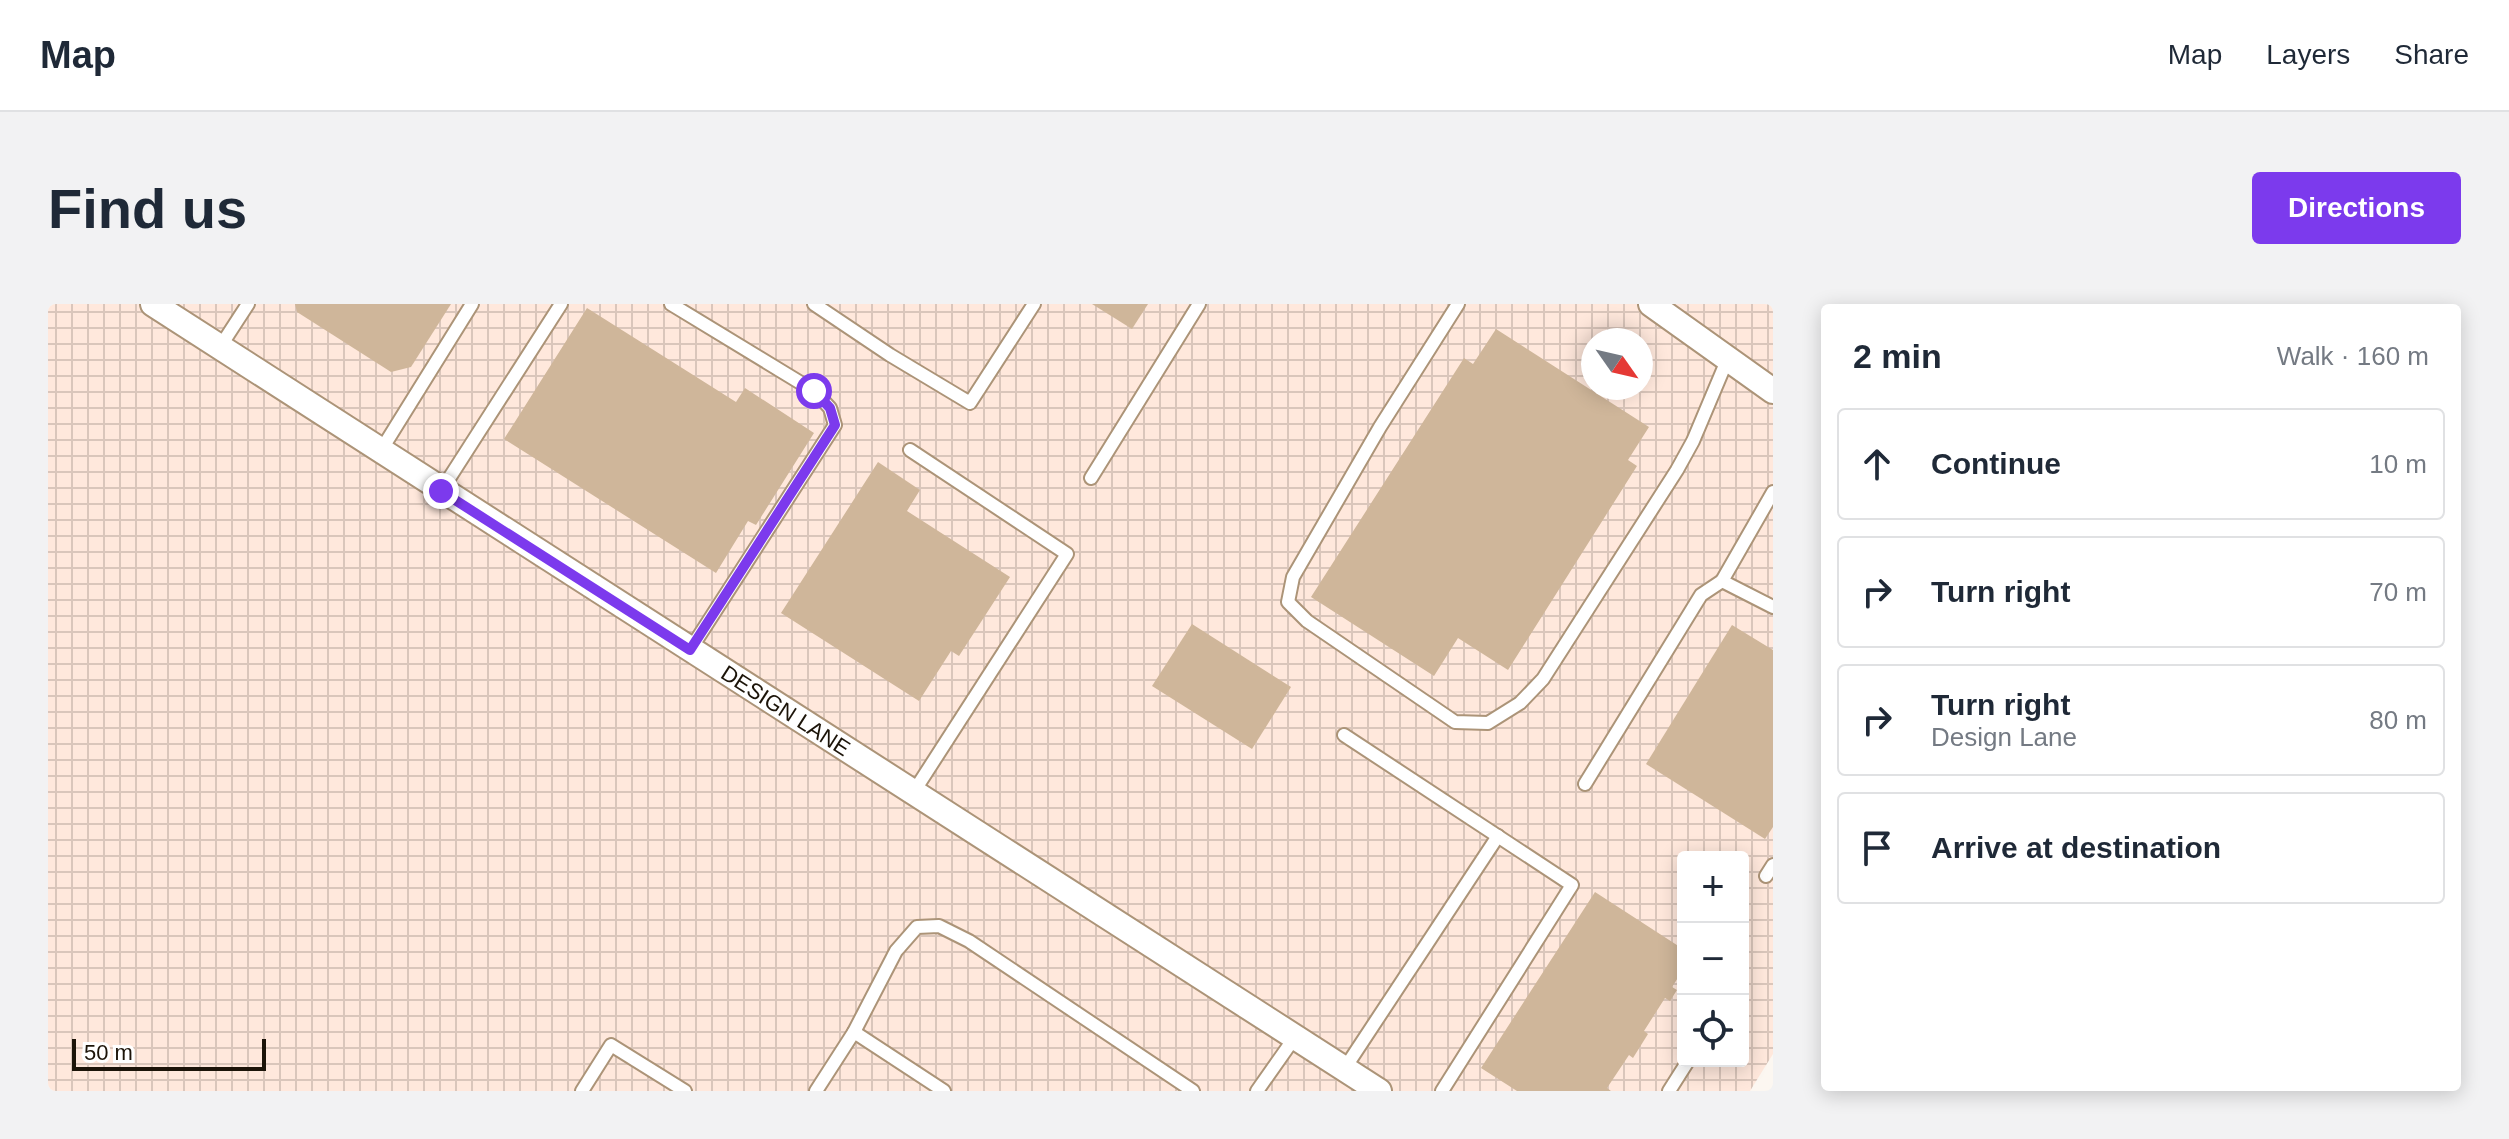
<!DOCTYPE html>
<meta charset="utf-8">
<style>
body{margin:0;font-family:Helvetica,sans-serif;background:#f2f2f3;color:#1f2937}
.controls{position:absolute;right:24px;bottom:24px;display:grid;overflow:hidden;border-radius:8px;box-shadow:0 4px 20px #0003}
.controls button{width:72px;height:72px;display:grid;place-items:center;padding:0;border:0;border-bottom:2px solid #e0e1e3;background:#fff;color:#1f2937;font:40px sans-serif}
.compass{position:absolute;left:1533px;top:24px;width:72px;height:72px;border-radius:50%;background:#fff;box-shadow:0 4px 20px #0003;rotate:124deg}
.scale{position:absolute;left:24px;bottom:20px;width:194px;box-sizing:border-box;padding-left:8px;border:4px solid #1c1409;border-top:0;font-size:22px;line-height:28px;white-space:nowrap;color:#1c1409;-webkit-text-stroke:6px #fff;paint-order:stroke}
.stop{position:absolute;width:24px;height:24px;margin:-18px;border:6px solid #7c3aed;border-radius:50%;background:#fff}
.stop.end{background:#7c3aed;border-color:#fff;box-shadow:0 2px 8px #0008}
.list{margin:0;padding:0;list-style:none}
h2{display:flex;justify-content:space-between;align-items:center;height:104px;margin:0;padding:0 32px;font-size:34px}
h2 small{font-size:26px;font-weight:400;color:#747a83}
.list li{display:grid;grid-template-columns:52px 1fr auto;gap:24px;align-items:center;box-sizing:border-box;height:112px;margin:0 16px 16px;padding:0 16px;border:2px solid #e0e1e3;border-radius:8px}
.list b{display:block;font-size:30px;white-space:nowrap}
.list p{margin:0;font-size:26px;white-space:nowrap;color:#747a83}
.list em{font-size:26px;font-style:normal;color:#747a83}
.icon{flex:none;width:44px;height:44px;fill:none;stroke:currentColor;stroke-width:2;stroke-linecap:round;stroke-linejoin:round}
.map{position:relative;flex:none;width:1725px;height:787px;overflow:hidden;border-radius:8px}
header{display:flex;align-items:center;gap:48px;box-sizing:border-box;height:112px;padding:0 40px;background:#fff;border-bottom:2px solid #e0e1e3}
header strong{font-size:38px}
nav{display:flex;gap:44px;margin-inline-start:auto;font-size:28px}
.intro{display:flex;align-items:center;justify-content:space-between;box-sizing:border-box;height:192px;padding:0 48px}
h1{margin:0;font-size:56px}
.button{padding:20px 36px;border-radius:8px;background:#7c3aed;color:#fff;font-size:28px;font-weight:700}
main{display:flex;gap:48px;padding:0 48px}
aside{flex:1;background:#fff;border-radius:8px;box-shadow:0 4px 20px #0003}
.map>svg:first-child{display:block}
</style>
<header>
<strong>Map</strong>
<nav><a>Map</a><a>Layers</a><a>Share</a></nav>
</header>
<div class="intro"><h1>Find us</h1><a class="button">Directions</a></div>
<main>
<div class="map">
<svg width="1725" height="787" viewBox="0 0 1725 787">
<defs>
<pattern id="industrial-grid" width="8" height="8" patternUnits="userSpaceOnUse" patternTransform="scale(2)"><rect width="8" height="8" fill="#ffe8dc"/><path d="M0 4h8M4 0v8" fill="none" stroke="#dac6bb"/></pattern>
</defs>
<rect width="100%" height="100%" fill="#fcf7f1"/>
<!-- industrial -->
<path fill="url(#industrial-grid)" fill-rule="evenodd" d="M0 0H1725V750L1702 787H0ZM1545 36H1593V84H1545ZM1635 553H1695V757H1635Z"/>
<!-- building -->
<g fill="#cfb69a">
<polygon points="247,0 403,0 363,63 343,68 249,8"/>
<polygon points="1044,0 1100,0 1084,25"/>
<polygon points="539,4 688,98 697,84 766,129 708,221 700,217 668,269 456,135"/>
<polygon points="1448,25 1601,123 1580,156 1589,162 1460,366 1410,334 1386,372 1263,293 1416,54 1425,60"/>
<polygon points="830,158 872,186 859,207 962,273 911,352 903,347 871,397 733,309"/>
<polygon points="1144,320 1243,383 1204,445 1104,382"/>
<polygon points="1684,321 1725,346 1725,523 1717,535 1598,460"/>
<polygon points="1547,588 1635,645 1635,666 1624,683 1629,686 1622,697 1617,694 1596,727 1600,730 1585,754 1581,751 1559,784 1563,787 1469,787 1433,764"/>
</g>
<g fill="none" stroke-linecap="round" stroke-linejoin="round">
<!-- service casing -->
<g stroke="#ac9478" stroke-width="16">
<g id="service">
<polyline points="623,0 766,87 782,104 787,121 642,346"/>
<polyline points="766,0 842,51 922,99 986,0"/>
<polyline points="1410,0 1332,123 1245,273 1240,298 1259,317 1407,418 1440,419 1472,399 1495,375 1629,166 1645,137 1680,54"/>
<polyline points="172,43 200,0"/>
<polyline points="862,146 1019,250 865,489"/>
<polyline points="332,148 424,0"/>
<polyline points="1043,174 1151,0"/>
<polyline points="393,187 513,0"/>
<polyline points="1725,188 1674,277 1725,303"/>
<polyline points="1296,431 1524,581 1394,787"/>
<polyline points="1537,480 1653,291 1674,277"/>
<polyline points="1718,572 1725,561"/>
<polyline points="806,728 896,787"/>
<polyline points="1297,764 1450,532"/>
<polyline points="534,787 563,741 637,787"/>
<polyline points="768,787 806,728 848,647 869,623 891,622 921,637 1145,787"/>
<polyline points="1209,787 1247,733"/>
<polyline points="1621,787 1640,757"/>
</g>
</g>
<!-- minor casing -->
<g stroke="#ac9478" stroke-width="28">
<g id="minor">
<path id="s1" d="M105 0 1331 787"/>
<polyline points="1603,0 1725,87"/>
</g>
</g>
<!-- service -->
<use href="#service" stroke="#fff" stroke-width="12"/>
<!-- minor -->
<use href="#minor" stroke="#fff" stroke-width="24"/>
</g>
<g fill="none" stroke-linecap="round" stroke-linejoin="round">
<!-- route -->
<polyline stroke="#7c3aed" stroke-width="10" points="393,187 642,346 787,121 782,104 766,87"/>
</g>
<g text-anchor="middle" stroke-width="8" stroke-linejoin="round" paint-order="stroke">
<!-- street labels -->
<g font-size="22" fill="#1c1409" stroke="#fff">
<text dy="8" stroke="none"><textPath href="#s1" startOffset="752">DESIGN LANE</textPath></text>
</g>
</g>
</svg>
<div class="controls">
<button>+</button>
<button>−</button>
<button><svg class="icon" aria-label="locate" viewBox="0 0 24 24"><circle cx="12" cy="12" r="6"/><path d="M12 2v4M12 18v4M2 12h4M18 12h4"/></svg></button>
</div>
<svg class="compass" viewBox="-18 -18 36 36"><path d="M0-13l5 13h-10z" fill="#e53935"/><path d="M0 13l5-13h-10z" fill="#747a83"/></svg>
<div class="scale">50 m</div>
<div class="stop" style="left:766px;top:87px"></div>
<div class="stop end" style="left:393px;top:187px"></div>
</div>
<aside>
<h2>2 min<small>Walk · 160 m</small></h2>
<ul class="list">
<li><svg class="icon" aria-label="ahead" viewBox="0 0 24 24"><path d="M12 20V5M6 11l6-6 6 6"/></svg><div><b>Continue</b></div><em>10 m</em></li>
<li><svg class="icon" aria-label="right" viewBox="0 0 24 24"><path d="M7 20v-9h11M14 6l5 5-5 5"/></svg><div><b>Turn right</b></div><em>70 m</em></li>
<li><svg class="icon" aria-label="right" viewBox="0 0 24 24"><path d="M7 20v-9h11M14 6l5 5-5 5"/></svg><div><b>Turn right</b><p>Design Lane</p></div><em>80 m</em></li>
<li><svg class="icon" aria-label="arrive" viewBox="0 0 24 24"><path d="M6 21V4h12l-3 4 3 4H6"/></svg><div><b>Arrive at destination</b></div></li>
</ul>
</aside>
</main>
